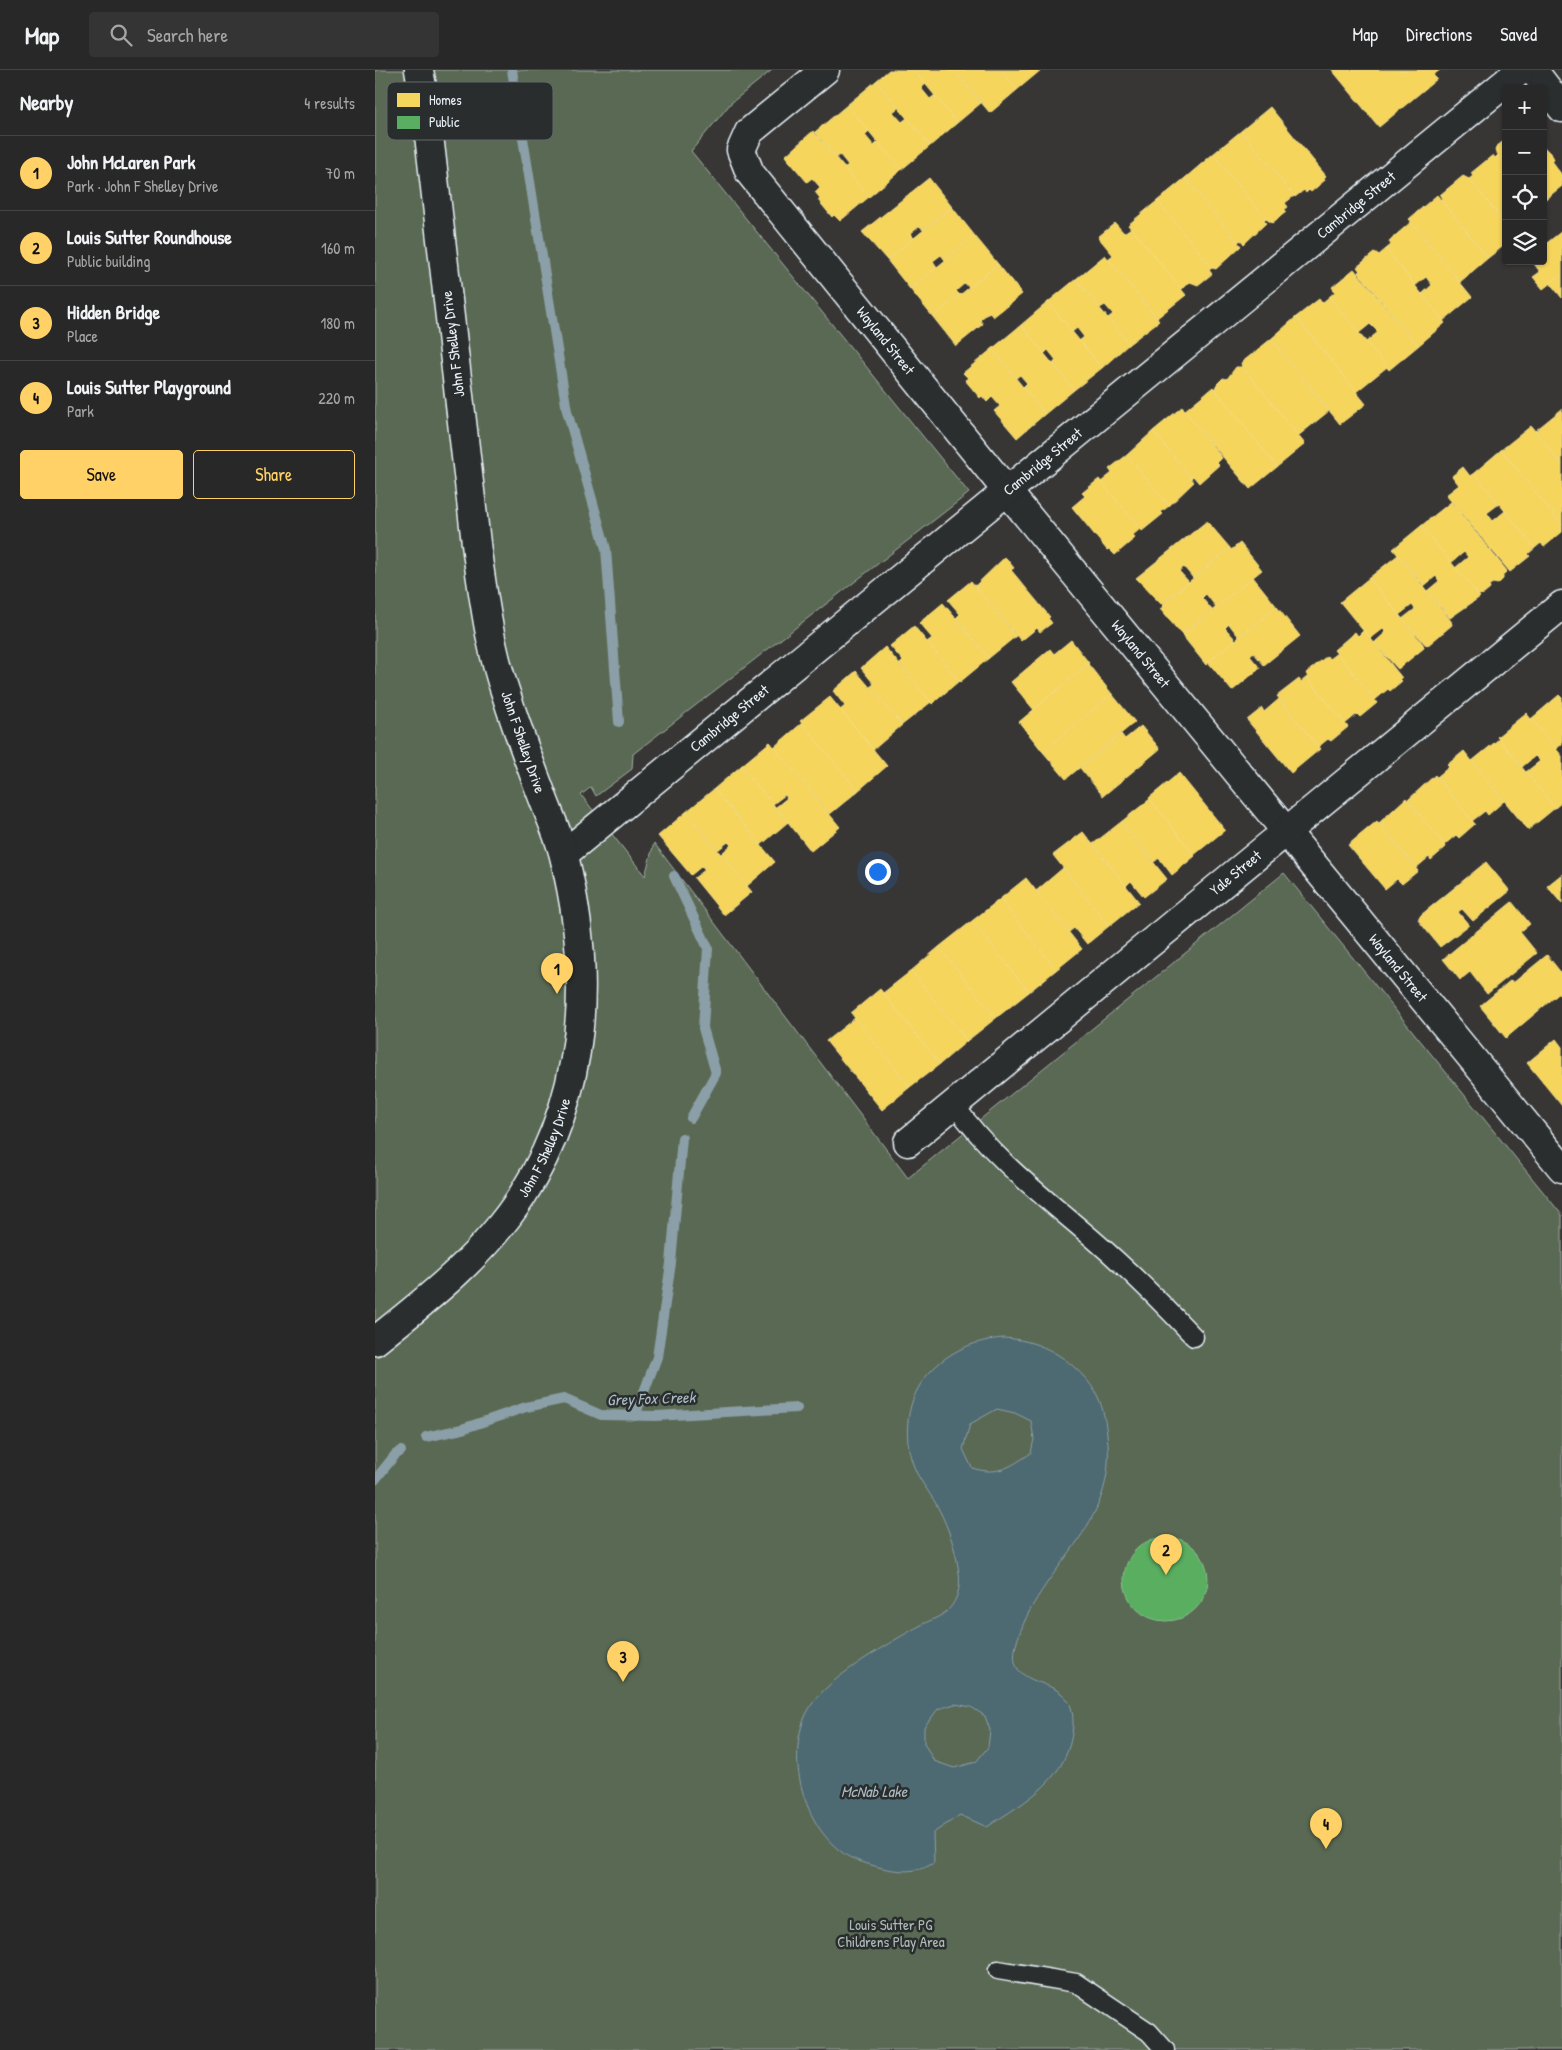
<!DOCTYPE html>
<meta charset="utf-8">
<style>
body{margin:0;font-family:"Patrick Hand",sans-serif;background:#353434;color:#f1f3f6}
.controls{position:absolute;right:15px;top:15px;display:grid;overflow:hidden;border-radius:5px;box-shadow:0 1px 4px #0004}
.controls button{width:45px;height:45px;display:grid;place-items:center;padding:0;border:0;border-bottom:1px solid #454445;background:#292828;color:#f1f3f6;font:25px sans-serif}
.you{position:absolute;left:502px;top:801px;width:18px;height:18px;margin:-12px;border:4px solid #fff;border-radius:50%;background:#1a73e8;box-shadow:0 0 0 8px #1a73e833}
.badge{display:grid;place-items:center;width:32px;height:32px;border-radius:50%;background:#ffd166;color:#111;font-size:16px;font-weight:700}
.pin{position:absolute;translate:-50% -41px;filter:drop-shadow(0 1px 2px #0008)}
.pin::after{content:'';position:absolute;top:26px;width:18px;height:15px;background:inherit;clip-path:polygon(0 0,100% 0,50% 100%)}
.list{margin:0;padding:0;list-style:none}
h2{display:flex;justify-content:space-between;align-items:center;height:65px;margin:0;padding:0 20px;font-size:21px}
h2 small{font-size:16px;font-weight:400;color:#a5a6a8}
.list li{display:grid;grid-template-columns:32px 1fr auto;gap:15px;align-items:center;box-sizing:border-box;height:75px;padding:0 20px;border-top:1px solid #454445}
.list b{display:block;font-size:19px;white-space:nowrap}
.list p{margin:0;font-size:16px;white-space:nowrap;color:#a5a6a8}
.list em{font-size:16px;font-style:normal;color:#a5a6a8}
.actions{display:flex;gap:10px;padding:15px 20px}
.actions a{flex:1;padding:11px 0;border:1px solid #ffd166;border-radius:5px;text-align:center;font-size:18px;color:#ffd166}
.actions .main{background:#ffd166;color:#111}
.icon{flex:none;width:28px;height:28px;fill:none;stroke:currentColor;stroke-width:2;stroke-linecap:round;stroke-linejoin:round}
.map{position:relative;flex:none;width:1187px;height:1980px;overflow:hidden}
header{display:flex;align-items:center;gap:30px;box-sizing:border-box;height:70px;padding:0 25px;background:#292828;border-bottom:1px solid #454445}
header strong{font-size:24px}
nav{display:flex;gap:28px;margin-inline-start:auto;font-size:18px}
.search{width:350px;height:45px;background:#353434;display:flex;align-items:center;gap:12px;box-sizing:border-box;padding:0 18px;border-radius:5px;color:#a5a6a8;font-size:19px}
main{display:flex}
aside{flex:1;background:#292828}
.map>svg:first-child{display:block}
</style>
<header>
<strong>Map</strong>
<div class="search"><svg class="icon" aria-label="search" viewBox="0 0 24 24"><circle cx="10" cy="10" r="6"/><path d="M15 15l6 6"/></svg>Search here</div>
<nav><a>Map</a><a>Directions</a><a>Saved</a></nav>
</header>
<main>
<aside>
<h2>Nearby<small>4 results</small></h2>
<ul class="list">
<li><span class="badge">1</span><div><b>John McLaren Park</b><p>Park · John F Shelley Drive</p></div><em>70 m</em></li>
<li><span class="badge">2</span><div><b>Louis Sutter Roundhouse</b><p>Public building</p></div><em>160 m</em></li>
<li><span class="badge">3</span><div><b>Hidden Bridge</b><p>Place</p></div><em>180 m</em></li>
<li><span class="badge">4</span><div><b>Louis Sutter Playground</b><p>Park</p></div><em>220 m</em></li>
</ul>
<div class="actions"><a class="main">Save</a><a>Share</a></div>
</aside>
<div class="map">
<svg width="1187" height="1980" viewBox="0 0 1187 1980">
<rect width="100%" height="100%" fill="#373635"/>
<filter id="ink" filterUnits="userSpaceOnUse"><feTurbulence type="fractalNoise" baseFrequency=".02" numOctaves="2"/><feDisplacementMap in="SourceGraphic" scale="10" xChannelSelector="R" yChannelSelector="G"/><feConvolveMatrix kernelMatrix="1 2 1 2 8 2 1 2 1" color-interpolation-filters="sRGB"/></filter>
<g filter="url(#ink)">
<!-- green -->
<polygon fill="#5a6952" stroke="#a1ada5" points="0,0 397,0 356,33 316,81 594,423 258,684 257,699 221,726 216,717 206,725 270,806 279,773 533,1108 909,803 1187,1145 1187,1980 0,1980"/>
<!-- water -->
<path fill="#4d6972" stroke="#8b9fa8" fill-rule="evenodd" d="M629 1268C662 1270 689 1284 711 1309 726 1326 729 1342 732 1364 745 1460 663 1494 641 1575 631 1613 669 1608 687 1624 697 1632 698 1643 698 1655 694 1710 652 1730 612 1757L585 1745 558 1763 559 1793C542 1803 526 1802 507 1798 493 1794 475 1790 464 1780 424 1748 407 1672 440 1630 461 1603 517 1571 548 1554 554 1551 562 1548 568 1544 576 1539 581 1530 583 1522 586 1512 584 1502 582 1491 578 1471 571 1452 561 1434 554 1421 544 1410 539 1397 527 1366 531 1328 554 1303 574 1281 600 1270 629 1268ZM622 1339 640 1343 656 1351 659 1369 656 1383C635 1397 623 1406 597 1398L588 1379 595 1354ZM580 1634 596 1637 610 1646 615 1660 613 1677 601 1692 579 1698 559 1691 549 1673V1657L563 1639Z"/>
<!-- homes -->
<g fill="#f6d55c" stroke="#f2dd8b">
<polygon points="514,0 539,0 551,14 546,18 555,29 560,25 582,53 555,76 501,11"/>
<polygon points="539,0 579,0 606,33 582,53"/>
<polygon points="579,0 626,0 642,20 615,43"/>
<polygon points="626,0 666,0 642,20"/>
<polygon points="957,0 1065,0 1058,5 1062,9 1004,57"/>
<polygon points="501,11 523,38 518,42 527,52 532,48 555,76 526,100 472,35"/>
<polygon points="472,35 494,61 490,65 499,76 503,72 526,100 494,127 469,98 473,95 465,85 461,88 440,62"/>
<polygon points="895,37 951,106 949,108 950,110 936,122 934,120 931,123 929,120 920,127 866,61"/>
<polygon points="438,61 494,127 465,151 459,145 457,147 443,130 445,128 440,122 445,117 437,108 432,112 410,86"/>
<polygon points="866,61 919,126 910,133 913,137 909,140 911,142 897,153 891,149 838,84"/>
<polygon points="1131,69 1131,94 1120,81 1121,77"/>
<polygon points="1168,76 1177,85 1179,89 1176,91 1187,105 1187,116 1168,131"/>
<polygon points="838,84 891,149 889,151 891,153 869,174 866,170 863,172 810,108"/>
<polygon points="1118,85 1120,88 1123,85 1131,94 1131,154 1094,109 1098,106 1096,103"/>
<polygon points="1088,106 1094,109 1131,154 1131,174 1113,188 1066,130 1067,129 1065,125"/>
<polygon points="554,108 577,137 548,160 545,156 535,164 539,168 512,190 487,162"/>
<polygon points="810,108 866,176 841,199 837,198 782,131"/>
<polygon points="1062,125 1113,188 1085,212 1034,149"/>
<polygon points="782,131 837,198 834,200 837,204 823,215 815,212 806,220 753,155"/>
<polygon points="577,137 600,166 570,190 566,185 558,191 562,197 535,219 512,190"/>
<polygon points="1036,152 1097,227 1068,251 1047,224 1057,215 1051,207 1040,216 1011,179 1016,175 1014,171"/>
<polygon points="740,153 749,163 756,158 811,225 782,248 733,189 738,185 723,167"/>
<polygon points="1187,161 1187,204 1168,219 1158,207 1165,202 1157,191 1168,191 1168,176"/>
<polygon points="600,166 623,194 594,218 590,213 581,221 585,225 558,247 535,219"/>
<polygon points="1011,179 1070,253 1043,276 983,202 985,201 982,197 1000,182 1004,185"/>
<polygon points="730,185 784,251 754,274 733,248 738,244 730,235 725,238 701,209"/>
<polygon points="623,194 647,224 618,247 614,242 605,250 608,254 581,276 558,247"/>
<polygon points="979,199 1043,276 1014,300 991,272 1003,262 995,254 984,263 954,227 960,222 957,217"/>
<polygon points="1187,204 1187,228 1175,213"/>
<polygon points="701,209 754,274 727,298 704,271 709,267 702,258 697,262 673,232"/>
<polygon points="954,227 1012,297 981,322 921,247 944,229 947,233"/>
<polygon points="673,232 727,298 699,320 678,294 681,290 673,280 669,284 646,255"/>
<polygon points="921,247 991,334 965,354 896,269"/>
<polygon points="646,255 699,320 670,344 648,317 652,313 645,305 641,308 617,279"/>
<polygon points="896,269 954,341 923,366 867,297 866,293"/>
<polygon points="617,279 670,344 642,368 619,341 625,336 617,327 612,332 607,326 605,328 590,310 593,308 588,303"/>
<polygon points="861,297 867,297 930,374 902,397 839,320 842,314 848,308 852,309"/>
<polygon points="838,317 902,397 875,419 809,341"/>
<polygon points="807,337 847,388 842,393 844,395 824,413 818,406 816,408 778,361"/>
<polygon points="1187,339 1187,395 1160,361"/>
<polygon points="1156,356 1187,395 1187,455 1126,380"/>
<polygon points="778,361 819,412 794,436 752,385"/>
<polygon points="1126,380 1187,455 1187,462 1169,477 1166,473 1160,478 1099,403"/>
<polygon points="752,385 794,436 786,442 788,444 767,461 726,412 737,403 734,399"/>
<polygon points="1088,397 1095,406 1099,403 1124,434 1112,443 1118,451 1130,441 1160,478 1153,484 1155,486 1135,502 1071,425 1084,415 1077,406"/>
<polygon points="724,409 765,459 758,465 760,468 740,485 734,479 732,480 697,437 710,426 707,423"/>
<polygon points="1076,432 1132,501 1128,505 1128,509 1123,514 1118,513 1114,515 1115,519 1109,524 1103,525 1080,498 1093,487 1089,482 1076,493 1046,456"/>
<polygon points="832,451 855,478 818,508 809,497 804,501 814,512 786,534 761,508"/>
<polygon points="1046,456 1105,527 1075,548 1052,521 1064,511 1061,506 1049,516 1018,479"/>
<polygon points="865,473 887,500 841,537 831,524 827,528 837,540 807,565 785,539 789,536 787,534 855,478 856,480"/>
<polygon points="1023,485 1076,551 1077,555 1052,576 1027,549 1040,539 1037,535 1024,545 994,508"/>
<polygon points="630,487 639,498 636,500 675,547 673,548 677,553 665,562 662,558 646,571 600,516"/>
<polygon points="878,507 902,537 864,567 854,554 850,558 861,570 831,595 807,565"/>
<polygon points="994,508 1048,574 1049,578 1023,599 999,573 1011,562 1008,559 995,569 965,532"/>
<polygon points="596,511 641,566 614,588 581,548 585,544 573,530"/>
<polygon points="568,533 614,588 585,612 552,572 557,568 544,553"/>
<polygon points="902,537 925,566 889,595 878,582 875,586 885,598 857,621 833,592"/>
<polygon points="539,556 584,611 557,634 525,594 528,591 515,576"/>
<polygon points="989,560 1027,608 1025,609 1027,611 1015,621 1013,619 1000,630 959,580 980,562 983,566"/>
<polygon points="696,570 714,593 659,640 636,612 675,579 679,584"/>
<polygon points="510,577 556,632 527,655 495,617 499,614 486,598"/>
<polygon points="962,583 1002,633 985,647 982,644 970,654 934,610 931,603 952,586 954,589"/>
<polygon points="713,594 737,624 668,682 644,652"/>
<polygon points="481,601 527,655 498,680 465,640 470,636 458,621"/>
<polygon points="932,607 973,657 956,671 953,669 943,677 902,626 924,609 926,612"/>
<polygon points="737,624 760,652 691,709 668,682"/>
<polygon points="1184,625 1187,628 1187,674 1181,679 1156,649"/>
<polygon points="455,627 512,696 483,721 425,651"/>
<polygon points="904,629 945,679 916,703 872,650 887,638 889,642"/>
<polygon points="1151,643 1187,686 1187,732 1180,738 1151,702 1165,691 1160,686 1147,697 1122,667"/>
<polygon points="427,653 483,721 455,744 399,677"/>
<polygon points="766,656 785,679 728,726 705,698 746,664 750,669"/>
<polygon points="1124,669 1180,738 1153,760 1097,691"/>
<polygon points="395,672 465,757 436,781 401,737 412,728 410,725 398,734 366,696"/>
<polygon points="1089,681 1129,731 1113,745 1110,741 1097,751 1062,707 1074,697 1072,695"/>
<polygon points="366,696 413,752 386,775 339,719"/>
<polygon points="804,703 850,760 819,785 774,728"/>
<polygon points="1060,705 1100,754 1084,768 1081,765 1069,775 1033,730"/>
<polygon points="339,719 400,792 372,816 346,784 356,775 353,772 343,780 311,742"/>
<polygon points="1031,728 1071,777 1056,790 1054,787 1041,798 1004,753"/>
<polygon points="775,729 820,786 797,805 784,788 779,792 746,752"/>
<polygon points="311,742 377,822 349,845 319,808 330,800 327,796 316,805 283,766"/>
<polygon points="1002,751 1043,801 1027,814 1022,809 1010,819 973,775"/>
<polygon points="746,752 792,809 769,827 756,811 751,816 718,774"/>
<polygon points="708,762 764,832 734,856 678,785"/>
<polygon points="1111,792 1135,821 1098,851 1087,839 1083,842 1094,855 1065,877 1043,850 1046,845"/>
<polygon points="688,798 734,856 712,874 699,858 694,862 661,821"/>
<polygon points="1187,804 1187,834 1172,816"/>
<polygon points="651,808 707,879 681,900 625,829"/>
<polygon points="625,829 681,900 654,922 597,851"/>
<polygon points="1137,832 1155,854 1145,862 1162,883 1112,924 1095,902 1085,910 1068,889"/>
<polygon points="597,851 654,922 621,948 564,877"/>
<polygon points="564,877 621,948 592,971 536,901"/>
<polygon points="1172,885 1187,904 1187,921 1131,968 1105,936 1136,910 1138,913"/>
<polygon points="536,901 592,971 565,994 508,923"/>
<polygon points="505,919 565,994 535,1017 476,943"/>
<polygon points="480,948 535,1017 507,1040 451,971"/>
<polygon points="1181,969 1187,977 1187,1036 1152,993"/>
</g>
<!-- public -->
<circle fill="#5aae61" stroke="#85c28e" cx="791" cy="1509" r="42"/>
<g fill="none" stroke-linecap="round" stroke-linejoin="round">
<!-- stream -->
<g stroke="#8b9fa8" stroke-width="10">
<polyline points="137,0 192,341 231,479 244,652"/>
<polyline points="299,806 333,878 328,958 341,1003 316,1048"/>
<polyline points="260,1346 282,1287 296,1193 307,1068"/>
<polyline points="51,1367 87,1359 151,1337 189,1329 226,1345 281,1346 422,1338"/>
<polyline points="0,1410 20,1385 26,1381"/>
</g>
<!-- service casing -->
<g stroke="#e8f1f8" stroke-width="21">
<g id="service">
<path d="M579 1034C617 1088 668 1126 718 1169 754 1200 787 1233 819 1267"/>
<polyline points="623,1900 701,1913 774,1962 790,1980"/>
</g>
</g>
<!-- minor casing -->
<g stroke="#e8f1f8" stroke-width="31">
<g id="minor">
<path id="s1" d="M450 0 374 62 366 80 375 103 632 421 1187 1098"/>
<polyline points="1158,0 1187,38"/>
<path id="s2" d="M189 784 1146 0"/>
<path id="s3" d="M533 1072 1187 535"/>
<path id="s4" d="M0 1271C53 1229 110 1184 147 1126 213 1022 218 903 189 786 184 766 175 747 168 728 155 694 142 659 131 624 115 579 109 529 102 482L51 39 44 0"/>
</g>
</g>
<!-- service -->
<use href="#service" stroke="#2a2d2e" stroke-width="18"/>
<!-- minor -->
<use href="#minor" stroke="#2a2d2e" stroke-width="28"/>
</g>
</g>
<g text-anchor="middle" stroke-width="5" stroke-linejoin="round" paint-order="stroke">
<!-- street labels -->
<g font-size="15" fill="#e8f1f8" stroke="#2a2d2e">
<text dy="5" stroke="none"><textPath href="#s2" startOffset="1024">Cambridge Street</textPath></text>
<text dy="5" stroke="none"><textPath href="#s1" startOffset="358">Wayland Street</textPath></text>
<text transform="translate(78 274) rotate(-97)" y="5">John F Shelley Drive</text>
<text dy="5" stroke="none"><textPath href="#s2" startOffset="619">Cambridge Street</textPath></text>
<text dy="5" stroke="none"><textPath href="#s1" startOffset="762">Wayland Street</textPath></text>
<text dy="5" stroke="none"><textPath href="#s2" startOffset="214">Cambridge Street</textPath></text>
<text transform="translate(148 672) rotate(71)" y="5">John F Shelley Drive</text>
<text dy="5" stroke="none"><textPath href="#s3" startOffset="424">Yale Street</textPath></text>
<text dy="5" stroke="none"><textPath href="#s1" startOffset="1168">Wayland Street</textPath></text>
<text dy="5" stroke="none"><textPath href="#s4" startOffset="261">John F Shelley Drive</textPath></text>
</g>
<!-- park labels -->
<g font-size="15" fill="#afbbb6" stroke="#2a2d2e">
<text x="516" y="1860">Louis Sutter PG<tspan x="516" dy="17">Childrens Play Area</tspan></text>
</g>
<!-- water labels -->
<g font-size="16" font-style="italic" fill="#aabbc2" stroke="#2a2d2e">
<text transform="translate(276 1328) rotate(-2)" y="6">Grey Fox Creek</text>
<text x="499" y="1727">McNab Lake</text>
</g>
</g>
<!-- legend -->
<rect x="12" y="12" width="166" height="58" rx="8" fill="#2a2d2e" stroke="#63686b" stroke-width="1"/>
<rect x="22" y="23" width="23" height="14" fill="#f6d55c"/>
<rect x="22" y="46" width="23" height="13" fill="#5aae61"/>
<g font-size="14" fill="#e8f1f8">
<text x="54" y="35">Homes</text>
<text x="54" y="57">Public</text>
</g>
</svg>
<div class="controls">
<button>+</button>
<button>−</button>
<button><svg class="icon" aria-label="locate" viewBox="0 0 24 24"><circle cx="12" cy="12" r="6"/><path d="M12 2v4M12 18v4M2 12h4M18 12h4"/></svg></button>
<button><svg class="icon" aria-label="layers" viewBox="0 0 24 24"><path d="M12 4l9 5-9 5-9-5zM3 14l9 5 9-5"/></svg></button>
</div>
<div class="you"></div>
<div class="pin badge" style="left:182px;top:924px">1</div>
<div class="pin badge" style="left:791px;top:1505px">2</div>
<div class="pin badge" style="left:248px;top:1612px">3</div>
<div class="pin badge" style="left:951px;top:1779px">4</div>
</div>
</main>
